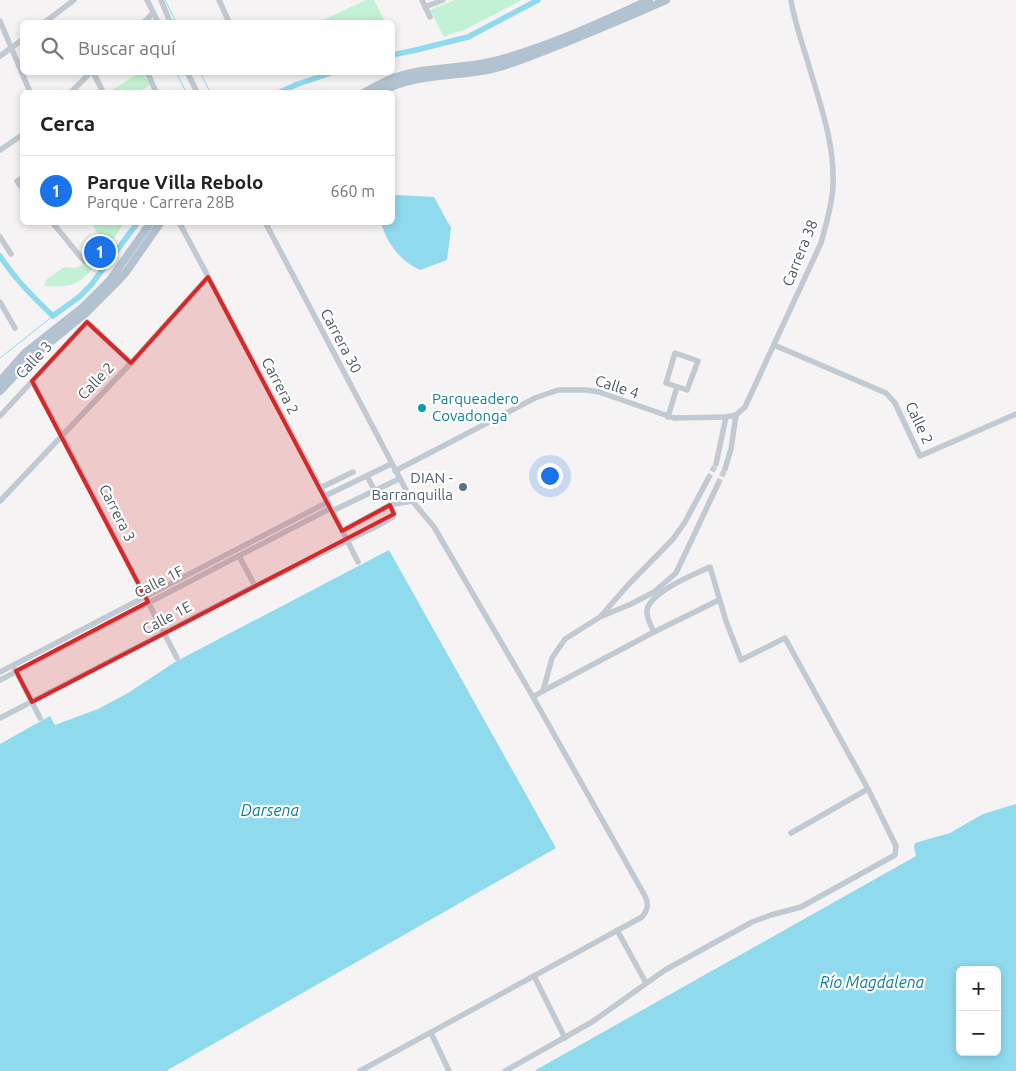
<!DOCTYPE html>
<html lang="es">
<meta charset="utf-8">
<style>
body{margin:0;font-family:Ubuntu,sans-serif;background:#f6f6f6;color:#222}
.controls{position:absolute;right:15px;bottom:15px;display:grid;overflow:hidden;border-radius:8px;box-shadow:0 2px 8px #0003}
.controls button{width:45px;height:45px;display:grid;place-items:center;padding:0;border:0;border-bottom:1px solid #e0e0e0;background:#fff;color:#222;font:25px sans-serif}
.you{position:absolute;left:549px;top:475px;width:18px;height:18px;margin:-12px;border:4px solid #fff;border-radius:50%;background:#1a73e8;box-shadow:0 0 0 8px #1a73e833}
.badge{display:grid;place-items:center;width:32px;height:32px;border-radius:50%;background:#1a73e8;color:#fff;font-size:16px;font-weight:700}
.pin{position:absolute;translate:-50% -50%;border:2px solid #fff;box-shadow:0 1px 5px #0006}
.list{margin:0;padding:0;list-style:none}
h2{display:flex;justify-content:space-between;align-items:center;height:65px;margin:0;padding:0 20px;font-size:21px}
h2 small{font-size:16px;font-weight:400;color:#767676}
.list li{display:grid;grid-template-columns:32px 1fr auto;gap:15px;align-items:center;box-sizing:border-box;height:70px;padding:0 20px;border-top:1px solid #e0e0e0}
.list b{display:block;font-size:19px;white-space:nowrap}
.list p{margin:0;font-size:16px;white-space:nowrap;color:#767676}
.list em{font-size:16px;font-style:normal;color:#767676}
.icon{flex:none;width:28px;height:28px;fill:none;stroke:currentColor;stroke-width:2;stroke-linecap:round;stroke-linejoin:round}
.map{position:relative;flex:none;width:1016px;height:1071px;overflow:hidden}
.search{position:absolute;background:#fff;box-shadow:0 2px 8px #0003;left:20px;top:20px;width:375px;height:55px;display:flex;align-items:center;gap:12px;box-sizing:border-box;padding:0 18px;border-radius:8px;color:#767676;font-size:19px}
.panel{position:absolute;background:#fff;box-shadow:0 2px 8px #0003;left:20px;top:90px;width:375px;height:135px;border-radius:8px}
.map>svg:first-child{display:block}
</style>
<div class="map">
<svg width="1016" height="1071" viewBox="0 0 1016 1071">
<rect width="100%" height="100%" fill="#f5f3f3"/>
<!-- green -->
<g fill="#c3f1d5">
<polygon points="366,0 374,0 385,22 319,22"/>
<polygon points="455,0 522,0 464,30 453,33 444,37 430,10"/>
<polygon points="139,73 143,73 150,85 138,92 109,92"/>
<path d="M94 222 124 223C113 239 90 280 71 285 63 287 52 286 44 286L46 280 64 267C67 267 70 268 73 268 85 268 98 250 103 241L97 233 92 223Z"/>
</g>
<!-- water -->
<g fill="#90daee" fill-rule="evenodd">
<path d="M397 195 434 197 451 228 447 260 420 270C400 261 387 243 381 223L392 222 393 197Z"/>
<polygon points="389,550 556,848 166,1071 0,1071 0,744 50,716 55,725 98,709 128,693 175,662"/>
<path d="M1016 804V1071H534L916 856 914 847 915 843 950 833 983 814ZM960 970H997V1052H960Z"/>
</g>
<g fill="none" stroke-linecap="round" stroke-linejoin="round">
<!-- stream -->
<g stroke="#90daee" stroke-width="1">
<polyline points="165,0 176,22"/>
<polyline points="150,18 153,22"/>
<polyline points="176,72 186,92"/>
<polyline points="200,72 210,92"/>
<polyline points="0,358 53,316"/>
</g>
<!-- canal -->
<g stroke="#90daee" stroke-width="5.5">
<polyline points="392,55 416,50 468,37 538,0"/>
<polyline points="280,92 298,84 334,72"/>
<path d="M0 256C15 279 33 297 53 316L79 297 91 285 138 222"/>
</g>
<!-- minor-tunnel -->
<g stroke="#caccce" stroke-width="5.5" stroke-dasharray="5.5 3" stroke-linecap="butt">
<polyline points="708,479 716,464"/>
<polyline points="718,484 725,469"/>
</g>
<!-- minor -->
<g stroke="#c1cad2" stroke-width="5.5">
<polyline points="147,0 158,22"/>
<polyline points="161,0 170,22"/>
<polyline points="219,0 229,22"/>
<polyline points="422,0 430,17"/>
<polyline points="425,7 443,0"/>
<polyline points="0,21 30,92"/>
<polyline points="45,22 74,0"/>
<polyline points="144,22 153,13"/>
<polyline points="0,56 22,40"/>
<polyline points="93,72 103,92"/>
<polyline points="147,72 156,92"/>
<polyline points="187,72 197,92"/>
<polyline points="71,92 91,72"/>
<polyline points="0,150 22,135"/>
<polyline points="22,178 17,181 22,188"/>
<polyline points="52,222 84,261"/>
<polyline points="179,222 325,496 358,562"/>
<polyline points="265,222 406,490"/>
<polyline points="0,237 11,254"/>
<polyline points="0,302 15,328"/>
<polyline points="774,345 886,393 895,403 920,456 1016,414"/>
<polygon points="675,353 698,361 687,390 666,383"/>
<polyline points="32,381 61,434 177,658"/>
<polyline points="0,416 87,322 131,363"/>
<polyline points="668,417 677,387"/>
<polyline points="716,464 726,417"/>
<polyline points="725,469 731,449 736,415"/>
<path d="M395 471 535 398 558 390H587L599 392 674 418 726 417 736 415 745 407 821 243C826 224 832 206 833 186 835 141 818 98 806 56 800 37 794 19 791 0"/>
<polyline points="367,476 375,491"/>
<polyline points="320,488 353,472"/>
<polyline points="325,496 391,464"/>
<polyline points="0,501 131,363 208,277"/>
<polyline points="332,511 399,479"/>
<polyline points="342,531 390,505 412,501"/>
<polyline points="239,556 255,586"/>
<polyline points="601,616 628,585 673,539 685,522 708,479"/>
<path d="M654 632C651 626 646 617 647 610 650 592 695 574 710 567L726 621 741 660 785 638 868 789 791 833"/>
<polyline points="15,669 40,718"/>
<polyline points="0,672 328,502"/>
<polyline points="0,680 331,508"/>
<polyline points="543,691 654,632 719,600"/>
<polyline points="533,697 543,691 552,658 565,639 600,617 631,604 654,592 676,573 718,484"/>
<polyline points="0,718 255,586 377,526 393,517 393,512 390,505"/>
<polyline points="617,930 646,983"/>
<polyline points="534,976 565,1038"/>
<polyline points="431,1033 449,1071"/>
<path d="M360 1071 642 917C648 910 649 904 645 896L533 697 434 527 409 497"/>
<polyline points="505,1071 592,1022 665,970 752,922 771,915 801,907 895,855 896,846 868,789"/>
</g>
<!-- major -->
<g stroke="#b3c2d1" stroke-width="8">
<path d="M365 92C373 88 381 83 389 80 420 66 457 70 490 62 543 49 600 23 649 0"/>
<path d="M381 92C414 73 455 77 492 69 514 64 536 54 557 46 594 31 630 16 666 0"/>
<polyline points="0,381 25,353 82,308 110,280 151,222"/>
<polyline points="0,391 31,358 86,313 116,283 126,272 161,222"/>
</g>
</g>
<!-- marked area -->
<path fill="#d62828" fill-opacity="0.2" stroke="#d62828" stroke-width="4" stroke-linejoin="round" d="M208 277 342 531 390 505 394 514 32 702 16 671 148 602 32 381 87 322 131 363Z"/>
<!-- markers -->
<circle fill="#0f9aa8" stroke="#fff" stroke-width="2" cx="422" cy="408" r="5"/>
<circle fill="#5c6f8a" stroke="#fff" stroke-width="2" cx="463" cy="487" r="5"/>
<g text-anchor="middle" stroke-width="4.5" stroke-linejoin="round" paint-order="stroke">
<!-- street labels -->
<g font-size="15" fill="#4a5661" stroke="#fff">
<text transform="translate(800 253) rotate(-68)" y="5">Carrera 38</text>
<text transform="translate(341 341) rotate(62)" y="5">Carrera 30</text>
<text transform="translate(34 360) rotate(-47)" y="5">Calle 3</text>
<text transform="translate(96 381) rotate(-46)" y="5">Calle 2</text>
<text transform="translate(280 386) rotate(62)" y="5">Carrera 2</text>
<text transform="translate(617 387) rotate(18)" y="5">Calle 4</text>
<text transform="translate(919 423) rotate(65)" y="5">Calle 2</text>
<text transform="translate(117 513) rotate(63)" y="5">Carrera 3</text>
<text transform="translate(159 582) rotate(-27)" y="5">Calle 1F</text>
<text transform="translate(167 618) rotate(-28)" y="5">Calle 1E</text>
</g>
<!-- culture labels -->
<g font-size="15" fill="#0d838f" stroke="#fff" text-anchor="start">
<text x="432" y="404">Parqueadero<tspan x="432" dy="17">Covadonga</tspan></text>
</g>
<!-- service labels -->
<g font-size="15" fill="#4e5e75" stroke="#fff" text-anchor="end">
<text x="453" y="483">DIAN -<tspan x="453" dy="17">Barranquilla</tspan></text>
</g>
<!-- water labels -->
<g font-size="16" font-style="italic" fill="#0c7c9b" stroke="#fff">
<text x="270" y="816">Darsena</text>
<text x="872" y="988">Río Magdalena</text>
</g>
</g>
</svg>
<div class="controls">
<button>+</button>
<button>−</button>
</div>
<div class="you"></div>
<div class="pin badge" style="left:100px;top:252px">1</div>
<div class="search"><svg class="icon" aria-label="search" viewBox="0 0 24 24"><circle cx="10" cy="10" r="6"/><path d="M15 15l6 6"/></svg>Buscar aquí</div>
<section class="panel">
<h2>Cerca<small></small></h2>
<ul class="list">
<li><span class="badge">1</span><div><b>Parque Villa Rebolo</b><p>Parque · Carrera 28B</p></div><em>660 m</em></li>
</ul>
</section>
</div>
